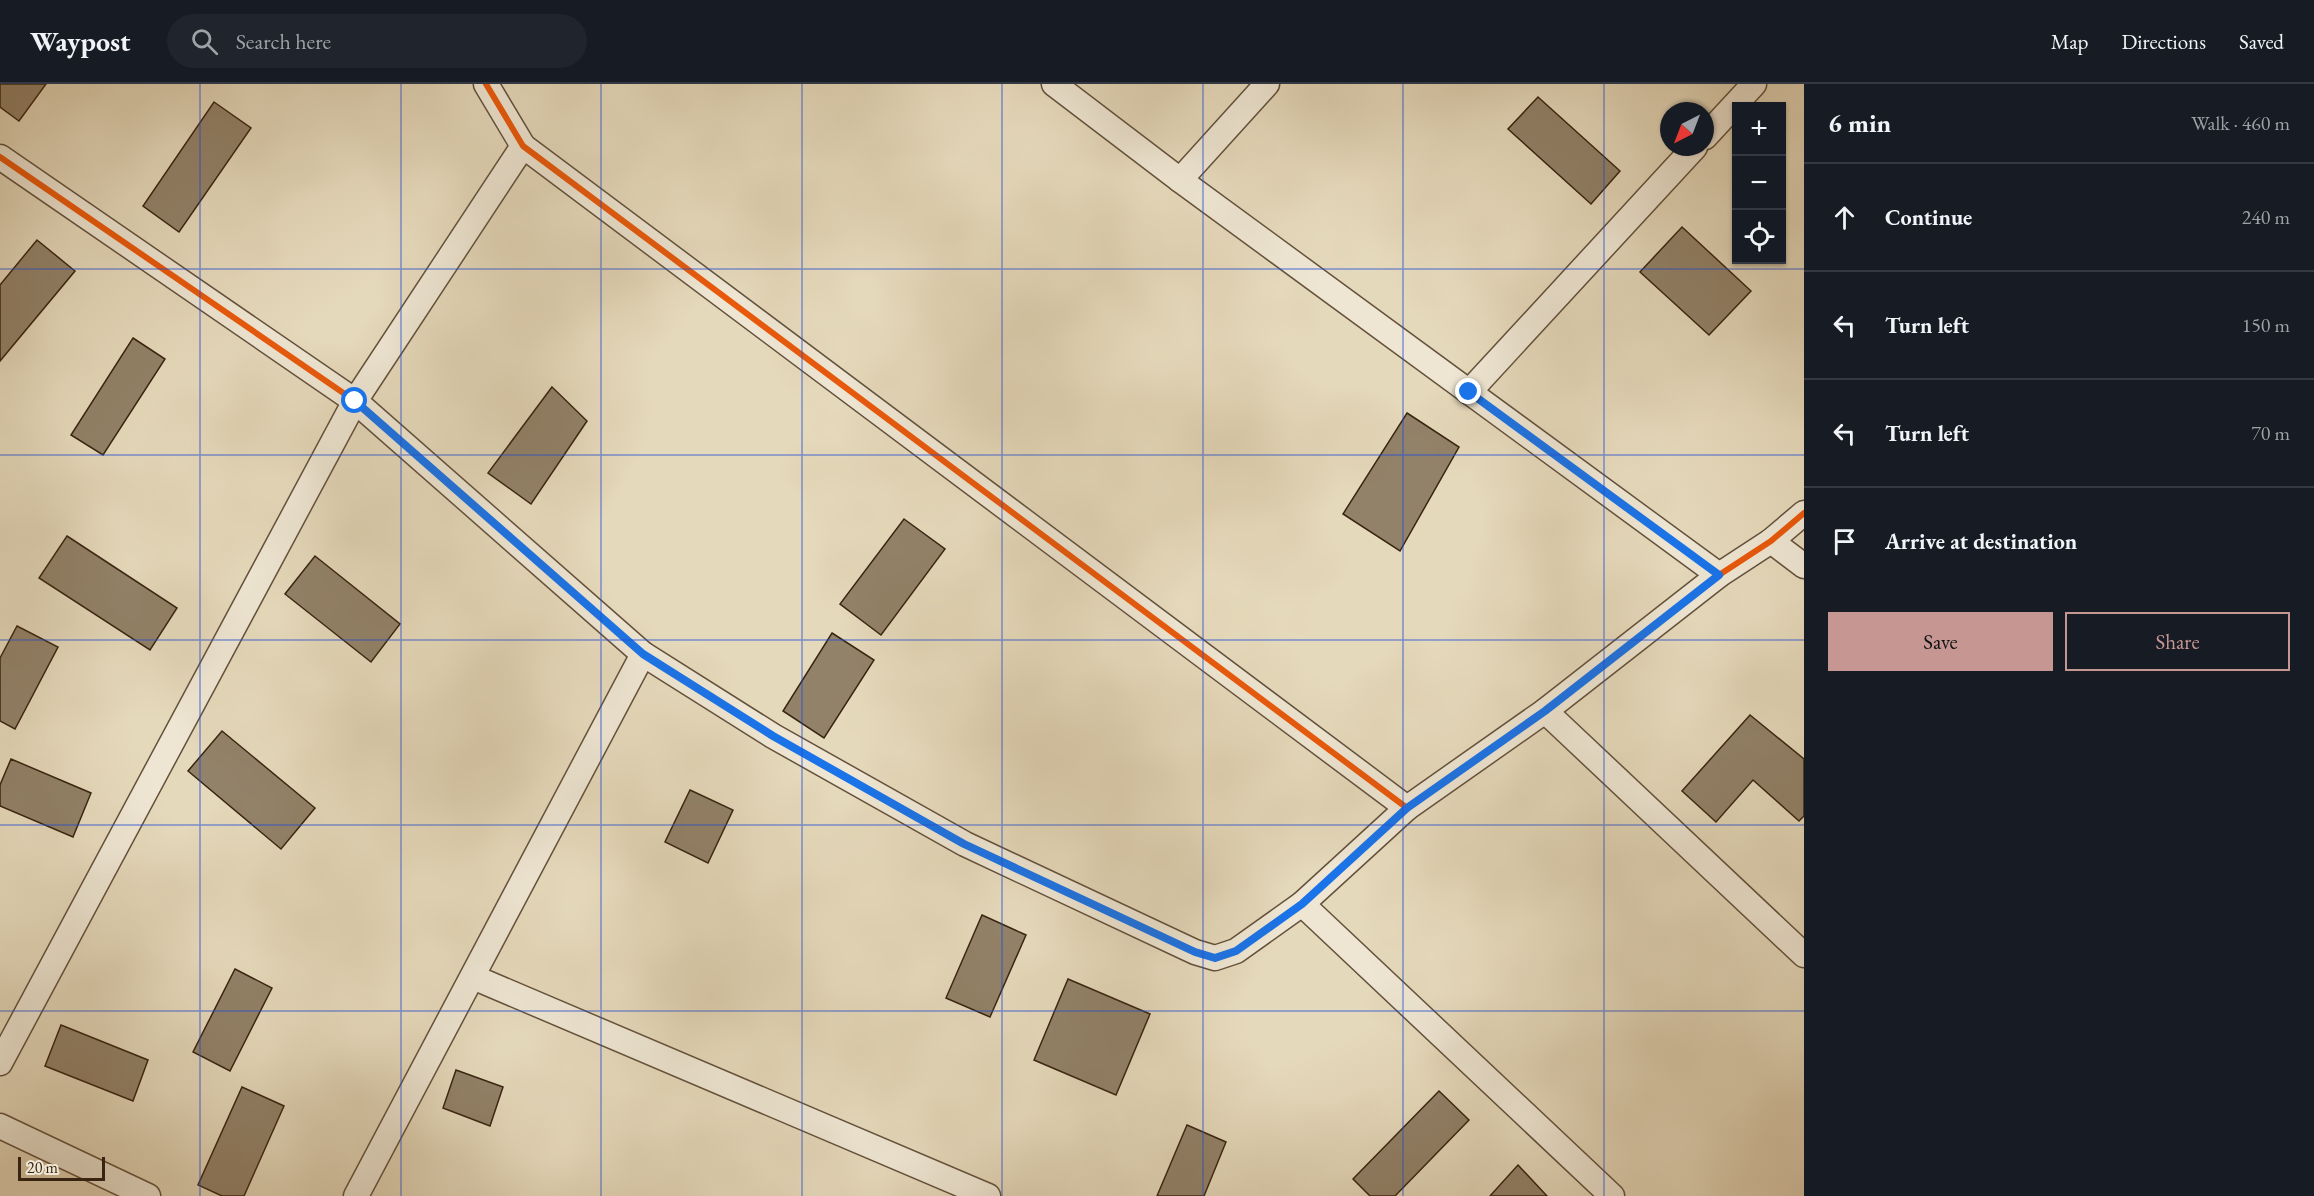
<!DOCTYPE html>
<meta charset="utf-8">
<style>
body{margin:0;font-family:"EB Garamond",serif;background:#20242c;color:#f1f3f6}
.controls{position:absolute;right:18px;top:18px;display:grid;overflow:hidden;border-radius:0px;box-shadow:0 2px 4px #0004}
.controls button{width:54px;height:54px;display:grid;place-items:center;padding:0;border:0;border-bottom:2px solid #363941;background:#171b24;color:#f1f3f6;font:30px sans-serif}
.compass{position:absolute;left:1660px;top:18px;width:54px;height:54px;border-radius:50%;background:#171b24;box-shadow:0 2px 4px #0004;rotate:222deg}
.scale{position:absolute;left:18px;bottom:15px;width:87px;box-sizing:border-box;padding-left:6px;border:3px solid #392411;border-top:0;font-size:16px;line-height:21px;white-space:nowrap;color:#392411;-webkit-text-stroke:4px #eee6d3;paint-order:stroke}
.stop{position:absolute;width:18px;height:18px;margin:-14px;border:4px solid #1a73e8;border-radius:50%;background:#fff}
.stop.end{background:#1a73e8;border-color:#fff;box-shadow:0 2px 6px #0008}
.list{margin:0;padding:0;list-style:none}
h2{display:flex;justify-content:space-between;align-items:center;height:78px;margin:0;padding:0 24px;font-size:26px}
h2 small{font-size:20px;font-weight:400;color:#9ea1a6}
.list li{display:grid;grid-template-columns:39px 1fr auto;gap:18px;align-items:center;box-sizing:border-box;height:108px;padding:0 24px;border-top:2px solid #363941}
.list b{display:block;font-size:22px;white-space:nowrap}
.list em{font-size:20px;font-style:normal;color:#9ea1a6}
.actions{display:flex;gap:12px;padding:18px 24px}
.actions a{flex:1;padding:14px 0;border:2px solid #c59692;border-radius:0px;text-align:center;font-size:21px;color:#c59692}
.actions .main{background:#c59692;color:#111}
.icon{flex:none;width:33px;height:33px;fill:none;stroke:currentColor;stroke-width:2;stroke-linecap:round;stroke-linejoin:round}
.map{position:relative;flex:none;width:1804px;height:1112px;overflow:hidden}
header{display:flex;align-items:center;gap:36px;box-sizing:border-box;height:84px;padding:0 30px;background:#171b24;border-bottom:2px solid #363941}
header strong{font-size:28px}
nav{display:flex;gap:33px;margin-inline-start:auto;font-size:21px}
.search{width:420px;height:54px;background:#20242c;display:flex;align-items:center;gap:15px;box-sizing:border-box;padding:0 21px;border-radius:33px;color:#9ea1a6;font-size:22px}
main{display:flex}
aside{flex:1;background:#171b24}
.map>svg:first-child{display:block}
</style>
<header>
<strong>Waypost</strong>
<div class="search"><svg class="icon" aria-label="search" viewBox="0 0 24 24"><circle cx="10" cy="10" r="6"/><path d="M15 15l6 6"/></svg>Search here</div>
<nav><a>Map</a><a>Directions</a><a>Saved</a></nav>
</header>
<main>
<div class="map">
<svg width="1804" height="1112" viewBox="0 0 1804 1112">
<rect width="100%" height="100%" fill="#e5d9bb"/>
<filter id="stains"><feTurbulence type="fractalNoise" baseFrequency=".00333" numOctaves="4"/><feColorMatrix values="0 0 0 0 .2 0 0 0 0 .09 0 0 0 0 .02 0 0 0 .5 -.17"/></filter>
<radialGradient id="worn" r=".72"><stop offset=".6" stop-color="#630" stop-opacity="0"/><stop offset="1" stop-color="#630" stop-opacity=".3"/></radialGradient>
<!-- building -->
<g fill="#928269" stroke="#392411" stroke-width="1.5">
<polygon points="0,0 46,0 19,37 0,23"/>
<polygon points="1538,13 1620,87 1591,120 1508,45"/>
<polygon points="214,18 251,44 179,148 143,122"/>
<polygon points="1682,143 1751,207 1709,251 1640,188"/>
<polygon points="37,156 75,187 0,277 0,201"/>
<polygon points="133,254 165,275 103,371 71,351"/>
<polygon points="552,303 587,337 531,420 488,389"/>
<polygon points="1407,329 1459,363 1400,467 1343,430"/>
<polygon points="904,435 945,465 881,551 840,520"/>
<polygon points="67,452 177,524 150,566 39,494"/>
<polygon points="315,472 400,540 371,578 285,510"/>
<polygon points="17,542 58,563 15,645 0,637 0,574"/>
<polygon points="832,549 874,576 824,654 783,627"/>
<polygon points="1750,631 1804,675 1804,732 1799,737 1753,696 1716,738 1682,707"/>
<polygon points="222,647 315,724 281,765 188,687"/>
<polygon points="11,675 91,709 73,753 0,722 0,701"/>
<polygon points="690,706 733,726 708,779 665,758"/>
<polygon points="982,831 1026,851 990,933 946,914"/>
<polygon points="235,885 272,904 230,987 193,968"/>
<polygon points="1068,895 1150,930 1116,1011 1034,976"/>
<polygon points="61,941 148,976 133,1017 45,982"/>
<polygon points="456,986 503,1003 490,1042 443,1024"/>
<polygon points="242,1003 284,1022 244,1112 222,1112 198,1101"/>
<polygon points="1439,1007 1469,1036 1395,1112 1370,1112 1353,1095"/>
<polygon points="1187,1041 1226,1058 1204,1112 1157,1112"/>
<polygon points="1518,1081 1547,1112 1490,1112"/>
</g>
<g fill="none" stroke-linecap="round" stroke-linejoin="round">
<!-- street casing -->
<g stroke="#64513c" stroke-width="27">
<g id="street">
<polyline points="486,0 523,62 1407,724"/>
<polyline points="1054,0 1180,96 1719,491"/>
<polyline points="1705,53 1754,0"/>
<polyline points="0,73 355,317 643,570 773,652 965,760 1195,868 1215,874 1236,867 1302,820 1407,724 1545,627 1719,491 1771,457 1804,429"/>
<polyline points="1180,96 1267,0"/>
<polyline points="1469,308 1695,63"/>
<polyline points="1771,457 1804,482"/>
<polyline points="1545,627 1804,871"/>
<polyline points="1302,820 1612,1112"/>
<polyline points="473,893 988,1112"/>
<polyline points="0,979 355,317 523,62"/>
<polyline points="0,1042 148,1112"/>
<polyline points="356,1112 643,570"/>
</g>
</g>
<!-- street -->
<use href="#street" stroke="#eee6d3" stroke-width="24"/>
<!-- cycleway casing -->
<g stroke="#eee6d3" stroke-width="10">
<g id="cycleway">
<polyline points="486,0 523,62 1407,724"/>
<polyline points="0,73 355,317 643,570 773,652 965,760 1195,868 1215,874 1236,867 1302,820 1407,724 1545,627 1719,491 1771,457 1804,429"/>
</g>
</g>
<!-- cycleway -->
<use href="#cycleway" stroke="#e8590c" stroke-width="6"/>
</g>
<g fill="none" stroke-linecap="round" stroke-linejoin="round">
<!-- route -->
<polyline stroke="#1a73e8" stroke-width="8" points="355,317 643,570 773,652 964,760 1195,868 1215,874 1236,867 1302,820 1407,724 1545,627 1719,491 1469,308"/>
</g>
<!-- grid -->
<path fill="none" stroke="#1d4ed8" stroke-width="1.5" stroke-opacity="0.55" d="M200 0V1112M401 0V1112M601 0V1112M802 0V1112M1002 0V1112M1203 0V1112M1403 0V1112M1604 0V1112M0 185H1804M0 371H1804M0 556H1804M0 741H1804M0 927H1804"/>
<rect width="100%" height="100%" filter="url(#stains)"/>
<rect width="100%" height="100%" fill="url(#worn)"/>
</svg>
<div class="controls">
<button>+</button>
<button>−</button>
<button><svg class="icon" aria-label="locate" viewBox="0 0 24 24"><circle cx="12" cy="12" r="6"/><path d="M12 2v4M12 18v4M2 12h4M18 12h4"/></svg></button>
</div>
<svg class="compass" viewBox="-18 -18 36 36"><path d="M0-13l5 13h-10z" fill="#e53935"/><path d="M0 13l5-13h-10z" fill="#9ea1a6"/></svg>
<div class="scale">20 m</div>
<div class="stop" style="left:355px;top:317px"></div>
<div class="stop end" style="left:1469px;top:308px"></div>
</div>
<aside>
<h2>6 min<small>Walk · 460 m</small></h2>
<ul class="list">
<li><svg class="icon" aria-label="ahead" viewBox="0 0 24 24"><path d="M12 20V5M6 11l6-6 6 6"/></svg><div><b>Continue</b></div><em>240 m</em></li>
<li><svg class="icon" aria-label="left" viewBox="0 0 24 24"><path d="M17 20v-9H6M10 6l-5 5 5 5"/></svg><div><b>Turn left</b></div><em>150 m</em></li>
<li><svg class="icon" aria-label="left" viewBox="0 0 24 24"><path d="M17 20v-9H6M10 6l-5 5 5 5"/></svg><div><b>Turn left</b></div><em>70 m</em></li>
<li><svg class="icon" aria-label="arrive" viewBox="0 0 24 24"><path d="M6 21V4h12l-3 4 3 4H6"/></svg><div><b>Arrive at destination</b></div></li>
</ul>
<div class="actions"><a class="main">Save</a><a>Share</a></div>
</aside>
</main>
